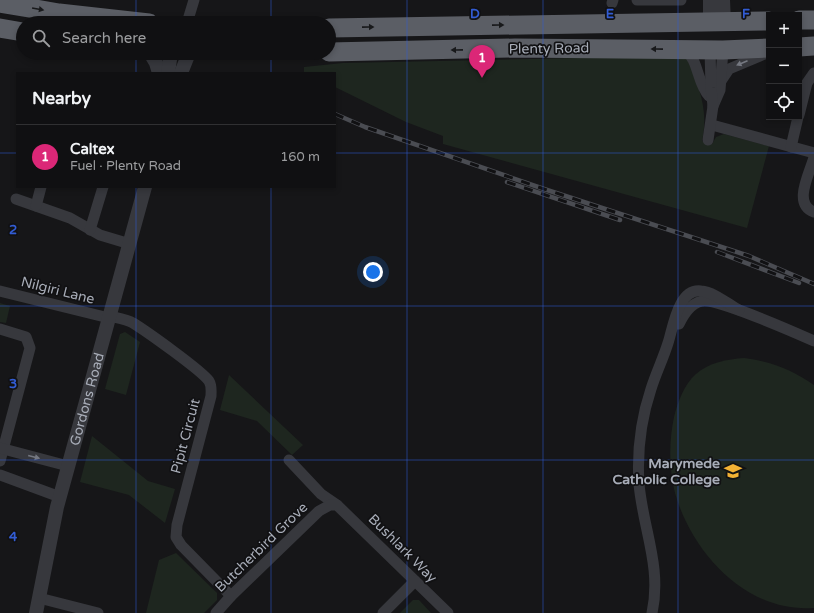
<!DOCTYPE html>
<meta charset="utf-8">
<style>
body{margin:0;font-family:"Varela Round",sans-serif;background:#1e1e20;color:#f1f3f6}
.controls{position:absolute;right:12px;top:12px;display:grid;overflow:hidden;border-radius:0px;box-shadow:0 2px 6px #0003}
.controls button{width:36px;height:36px;display:grid;place-items:center;padding:0;border:0;border-bottom:1px solid #303032;background:#101012;color:#f1f3f6;font:20px sans-serif}
.you{position:absolute;left:373px;top:272px;width:14px;height:14px;margin:-10px;border:3px solid #fff;border-radius:50%;background:#1a73e8;box-shadow:0 0 0 6px #1a73e833}
.badge{display:grid;place-items:center;width:26px;height:26px;border-radius:50%;background:#db2777;color:#fff;font-size:13px;font-weight:700}
.pin{position:absolute;translate:-50% -33px;filter:drop-shadow(0 1px 2px #0008)}
.pin::after{content:'';position:absolute;top:21px;width:14px;height:12px;background:inherit;clip-path:polygon(0 0,100% 0,50% 100%)}
.list{margin:0;padding:0;list-style:none}
h2{display:flex;justify-content:space-between;align-items:center;height:52px;margin:0;padding:0 16px;font-size:17px}
h2 small{font-size:13px;font-weight:400;color:#9c9d9f}
.list li{display:grid;grid-template-columns:26px 1fr auto;gap:12px;align-items:center;box-sizing:border-box;height:64px;padding:0 16px;border-top:1px solid #303032}
.list b{display:block;font-size:15px;white-space:nowrap}
.list p{margin:0;font-size:13px;white-space:nowrap;color:#9c9d9f}
.list em{font-size:13px;font-style:normal;color:#9c9d9f}
.icon{flex:none;width:22px;height:22px;fill:none;stroke:currentColor;stroke-width:2;stroke-linecap:round;stroke-linejoin:round}
.map{position:relative;flex:none;width:814px;height:613px;overflow:hidden}
.search{position:absolute;background:#101012;box-shadow:0 2px 6px #0003;left:16px;top:16px;width:320px;height:44px;display:flex;align-items:center;gap:10px;box-sizing:border-box;padding:0 14px;border-radius:22px;color:#9c9d9f;font-size:15px}
.panel{position:absolute;background:#101012;box-shadow:0 2px 6px #0003;left:16px;top:72px;width:320px;height:116px;border-radius:0px}
.map>svg:first-child{display:block}
</style>
<div class="map">
<svg width="814" height="613" viewBox="0 0 814 613">
<rect width="100%" height="100%" fill="#161618"/>
<!-- green -->
<g fill="#1e261f">
<path d="M623 57 687 58C699 87 709 110 702 141L712 144 716 137 724 134 769 146 747 228 443 144V136L406 122 335 87V73L304 72V67L343 63Z"/>
<polygon points="0,303 10,306 6,323 0,322"/>
<polygon points="125,332 140,342 126,395 105,389 120,334"/>
<path d="M744 358C770 361 793 370 814 385V608C744 613 689 549 674 489 669 465 669 441 674 417 678 401 684 385 696 374 708 363 728 359 744 358Z"/>
<polygon points="229,375 303,445 292,455 257,421 220,410"/>
<polygon points="92,436 148,481 175,489 165,523 129,495 80,482"/>
<polygon points="176,553 217,593 217,600 204,613 146,613 159,560"/>
<polygon points="413,600 419,600 431,613 400,613"/>
</g>
<g fill="none" stroke-linecap="round" stroke-linejoin="round">
<!-- minor -->
<g stroke="#37383d" stroke-width="11">
<polyline points="637,0 681,0"/>
<polyline points="612,3 613,0"/>
<polyline points="187,23 194,0"/>
<path d="M685 49C699 61 697 83 709 96"/>
<polyline points="721,81 729,69 767,53"/>
<polyline points="713,106 720,90 723,50"/>
<polyline points="799,115 807,83 814,73"/>
<polyline points="712,125 814,153"/>
<polyline points="708,140 713,106 711,88 710,49"/>
<polyline points="791,147 798,117"/>
<path d="M814 157C810 173 792 204 814 212"/>
<polyline points="16,199 70,218 100,235 130,244"/>
<polyline points="36,206 41,187"/>
<polyline points="90,230 103,187"/>
<polyline points="0,291 109,318"/>
<path d="M109 316C117 318 126 319 133 323 146 331 201 370 209 381 212 386 211 391 211 396L177 525 176 537 181 545 231 596"/>
<path d="M679 324C684 314 690 304 702 301 716 298 796 333 814 341"/>
<polyline points="0,329 26,337 30,348 0,461"/>
<polyline points="0,448 68,466"/>
<polyline points="289,460 321,494 337,505"/>
<polyline points="0,475 60,497"/>
<polyline points="39,598 98,613"/>
<polyline points="216,613 231,596 319,511 330,505 337,505 448,613"/>
<polyline points="383,613 415,581"/>
<path d="M652 613C662 567 643 529 639 484 637 453 641 419 651 389 656 373 663 359 668 343 673 328 678 288 701 291 714 292 728 304 739 310"/>
</g>
<!-- tertiary -->
<g stroke="#37383d" stroke-width="14">
<polyline points="723,0 724,22"/>
<polyline points="710,21 710,0"/>
<polyline points="150,53 156,63 159,73"/>
<polyline points="168,73 171,53"/>
<polyline points="181,73 189,53"/>
<path id="s1" d="M36 613 57 507 145 187"/>
</g>
<!-- trunk -->
<g stroke="#5b5e65" stroke-width="19">
<polyline points="0,3 59,13 149,23"/>
<polyline points="799,20 814,20"/>
<polyline points="0,28 23,32"/>
<polyline points="329,28 769,21"/>
<polyline points="799,47 814,46"/>
<polyline points="329,52 515,48 723,50 769,48"/>
</g>
<!-- rail casing -->
<g stroke="#4a4c52" stroke-width="4.5">
<g id="rail">
<polyline points="335,114 365,127 544,189 749,256 814,284"/>
<polyline points="507,182 620,220"/>
<polyline points="717,252 799,283"/>
</g>
</g>
<!-- rail -->
<use href="#rail" stroke="#111113" stroke-width="3" stroke-dasharray="9" stroke-linecap="butt"/>
</g>
<!-- one-way arrows -->
<defs><path id="oneway-solid" d="M-6-.8H1V-3.2L6.5 0L1 3.2V.8H-6Z"/></defs>
<g fill="#18191b">
<use href="#oneway-solid" transform="translate(38 9) rotate(10)"/>
<use href="#oneway-solid" transform="translate(498 25) rotate(-1)"/>
<use href="#oneway-solid" transform="translate(368 27) rotate(-1)"/>
<use href="#oneway-solid" transform="translate(657 49) rotate(-179)"/>
<use href="#oneway-solid" transform="translate(457 50) rotate(179)"/>
</g>
<g fill="#757881">
<use href="#oneway-solid" transform="translate(742 63) rotate(157)"/>
<use href="#oneway-solid" transform="translate(34 457) rotate(14)"/>
</g>
<!-- grid -->
<path fill="none" stroke="#325cd3" stroke-width="1" stroke-opacity="0.55" d="M136 0V23M271 0V23M407 0V613M543 0V613M678 0V613M136 53V73M271 53V73M0 153H17M335 153H814M136 187V613M271 187V613M0 306H814M0 460H814"/>
<!-- icons -->
<defs>
<g id="school-bare" transform="scale(1.38)"><path d="M0-5L7-2L0 1L-7-2ZM-4 1L0 2.5L4 1V4Q0 6-4 4Z" fill="#f2b134" stroke="#111113" stroke-width="2.5" paint-order="stroke"/></g>
</defs>
<g fill-rule="evenodd">
<use href="#school-bare" x="733" y="471"/>
</g>
<g text-anchor="middle" stroke-width="3.5" stroke-linejoin="round" paint-order="stroke">
<!-- street labels -->
<g font-size="14" fill="#a8adb8" stroke="#111113">
<text transform="translate(549 48) rotate(-1)" y="5">Plenty Road</text>
<text transform="translate(58 290) rotate(14)" y="5">Nilgiri Lane</text>
<text dy="5" stroke="none"><textPath href="#s1" startOffset="220">Gordons Road</textPath></text>
<text transform="translate(185 436) rotate(-75)" y="5">Pipit Circuit</text>
<text transform="translate(261 547) rotate(-44)" y="5">Butcherbird Grove</text>
<text transform="translate(403 548) rotate(45)" y="5">Bushlark Way</text>
</g>
<!-- poi labels -->
<g font-size="14" font-weight="bold" fill="#a8adb8" stroke="#111113" text-anchor="end">
<text x="720" y="468">Marymede<tspan x="720" dy="16">Catholic College</tspan></text>
</g>
</g>
<g font-size="13" text-anchor="middle" font-weight="bold" fill="#325cd3" stroke="#111113" stroke-width="3.5" stroke-linejoin="round" paint-order="stroke">
<text x="475" y="18">D</text>
<text x="610" y="18">E</text>
<text x="746" y="18">F</text>
<text x="13" y="234">2</text>
<text x="13" y="388">3</text>
<text x="13" y="541">4</text>
</g>
</svg>
<div class="controls">
<button>+</button>
<button>−</button>
<button><svg class="icon" aria-label="locate" viewBox="0 0 24 24"><circle cx="12" cy="12" r="6"/><path d="M12 2v4M12 18v4M2 12h4M18 12h4"/></svg></button>
</div>
<div class="you"></div>
<div class="pin badge" style="left:482px;top:78px">1</div>
<div class="search"><svg class="icon" aria-label="search" viewBox="0 0 24 24"><circle cx="10" cy="10" r="6"/><path d="M15 15l6 6"/></svg>Search here</div>
<section class="panel">
<h2>Nearby<small></small></h2>
<ul class="list">
<li><span class="badge">1</span><div><b>Caltex</b><p>Fuel · Plenty Road</p></div><em>160 m</em></li>
</ul>
</section>
</div>
